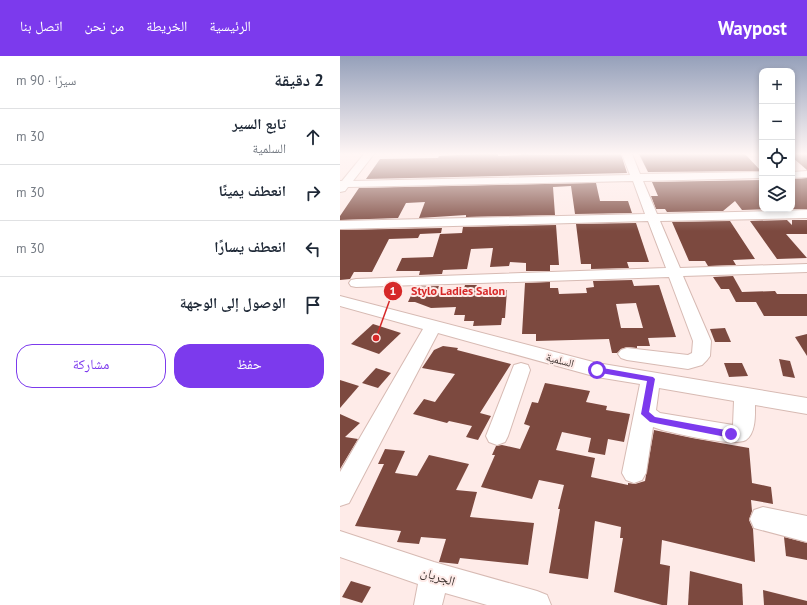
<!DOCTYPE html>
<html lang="ar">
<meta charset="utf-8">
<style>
body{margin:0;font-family:"PT Sans","Noto Naskh Arabic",sans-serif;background:#f6f6f7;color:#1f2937;direction:rtl}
.controls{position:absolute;right:12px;top:12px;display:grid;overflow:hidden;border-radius:8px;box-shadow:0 2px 6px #0003}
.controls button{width:36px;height:36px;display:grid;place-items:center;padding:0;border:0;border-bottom:1px solid #e0e1e3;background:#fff;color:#1f2937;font:20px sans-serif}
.stop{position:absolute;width:12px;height:12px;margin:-9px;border:3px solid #7c3aed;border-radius:50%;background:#fff}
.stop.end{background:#7c3aed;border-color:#fff;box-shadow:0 1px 4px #0008}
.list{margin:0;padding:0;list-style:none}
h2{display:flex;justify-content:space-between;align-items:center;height:52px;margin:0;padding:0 16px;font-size:17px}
h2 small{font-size:13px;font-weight:400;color:#747a83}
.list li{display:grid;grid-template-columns:26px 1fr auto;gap:12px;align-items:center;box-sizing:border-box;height:56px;padding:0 16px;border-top:1px solid #e0e1e3}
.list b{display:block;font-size:15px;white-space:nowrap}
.list p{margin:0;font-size:13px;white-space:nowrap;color:#747a83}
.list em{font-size:13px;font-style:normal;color:#747a83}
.actions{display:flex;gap:8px;padding:12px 16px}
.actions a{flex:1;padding:9px 0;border:1px solid #7c3aed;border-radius:16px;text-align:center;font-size:14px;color:#7c3aed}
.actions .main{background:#7c3aed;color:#fff}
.icon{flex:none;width:22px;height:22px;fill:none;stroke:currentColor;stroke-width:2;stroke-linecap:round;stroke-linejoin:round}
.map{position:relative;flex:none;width:467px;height:549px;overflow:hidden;direction:ltr}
header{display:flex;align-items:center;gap:24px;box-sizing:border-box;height:56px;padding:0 20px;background:#7c3aed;color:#fff}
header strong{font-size:19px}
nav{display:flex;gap:22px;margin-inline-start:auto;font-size:14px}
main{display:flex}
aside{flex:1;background:#fff}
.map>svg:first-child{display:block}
</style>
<header>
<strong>Waypost</strong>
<nav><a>الرئيسية</a><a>الخريطة</a><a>من نحن</a><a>اتصل بنا</a></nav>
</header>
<main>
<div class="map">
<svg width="467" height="549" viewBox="0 0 467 549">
<rect width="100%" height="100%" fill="#feebe8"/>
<!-- building -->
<g fill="#7c493f" fill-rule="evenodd">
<polygon points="135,98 158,98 158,100 181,99 181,98 212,99 281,98 287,117 26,123 40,103 98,102 99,100"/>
<polygon points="299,98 405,98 421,115 308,116"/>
<polygon points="452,98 467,98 467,114 452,101"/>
<polygon points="467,122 467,153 452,153 452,123"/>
<polygon points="422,124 422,153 437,153 402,154 395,145 383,155 327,156 325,153 316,153 311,140 318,140 312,126"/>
<polygon points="256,127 260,145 288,145 292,157 235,158 231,130 213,131 215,159 126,161 126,159 79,162 85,146 66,147 58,162 0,164 0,160 19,132"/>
<polygon points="447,164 452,169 452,164 467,164 467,178 446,178 467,202 437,203 410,165"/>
<polygon points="390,165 415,203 393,204 396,209 368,210 365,205 349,205 332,166"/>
<polygon points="296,167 309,206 287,206 289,212 251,213 251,208 241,208 236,168"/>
<polygon points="216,169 219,209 210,209 210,215 186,215 186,207 170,206 169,210 150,211 153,192 131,193 127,213 103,214 102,218 79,219 80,215 56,215 62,202 93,201 100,178 122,177 123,171"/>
<polygon points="102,172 101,177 80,178 78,182 49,183 32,216 14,216 10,223 0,224 0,174"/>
<polygon points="393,220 402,236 435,235 437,238 467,238 467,260 424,260 416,246 396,246 389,233 381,233 373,221"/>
<path d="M292 224 294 230 319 229 336 281 308 282 310 290H297V292L287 291 281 293 277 297H272L269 283 196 285V278H182L185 227 210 226V232H218L219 238 247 237 246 232 254 231 253 225ZM296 247 303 272H281L276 248Z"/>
<polygon points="125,229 137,229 136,235 167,234 165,262 162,262 161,269 133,270 134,265 124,265 125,259 114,259 116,251 91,252 75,246 68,246 75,231 99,230 97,237 123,236"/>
<polygon points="33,268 61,277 39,298 11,288"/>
<polygon points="385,272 391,286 375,286 370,273"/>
<polygon points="467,278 467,300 455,281"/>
<polygon points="103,290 118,292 117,294 171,308 140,357 151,360 138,384 126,381 132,370 109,365 107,367 73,358 84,343 95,346 115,318 82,312 94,294"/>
<polygon points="439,303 450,305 455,322 443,320"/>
<polygon points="384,307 402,307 408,320 389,321"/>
<polygon points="36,312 51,317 38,332 22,327"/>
<polygon points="0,324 19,330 0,352"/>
<polygon points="205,327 250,335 246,346 267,350 266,354 290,358 284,386 268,383 265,399 248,396 251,382 222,376 216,394 255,402 251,421 288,429 288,427 295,428 305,425 314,374 352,382 409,392 412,427 431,431 433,448 411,444 412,455 409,464 413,473 415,506 322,484 320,508 330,510 327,549 322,549 274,536 283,482 280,482 281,471 255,465 248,523 209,517 220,453 218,453 224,429 199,424 192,443 141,431 155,399 152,399 156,390 162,389 180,393 190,370 184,368 192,346 198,347"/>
<polygon points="0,358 20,367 5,381 18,383 0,413"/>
<polygon points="45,393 65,395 55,417 77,420 89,399 129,408 116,434 137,436 130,461 194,467 188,509 120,502 118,508 99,506 106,483 81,481 79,488 57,486 61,475 15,470 44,408 38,408"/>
<polygon points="444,481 467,487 467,504 446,500"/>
<polygon points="350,515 402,528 403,549 348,549"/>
<polygon points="11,525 31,531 22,547 2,541"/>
<polygon points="423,534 467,545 467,549 424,549"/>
</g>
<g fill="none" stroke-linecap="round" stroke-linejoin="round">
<!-- minor casing -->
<g stroke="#d7bab3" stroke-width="2">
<g id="minor">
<polygon points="24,98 34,98 13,125 290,119 282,98 292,98 300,118 422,116 422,122 303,125 317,158 467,154 467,162 320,165 340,212 467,208 467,216 343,220 371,285 370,300 367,304 362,309 348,313 287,304 281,302 278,298 281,294 287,292 348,299 352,297 353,285 329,221 16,231 11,230 9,227 11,224 16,223 326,212 308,165 0,173 0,165 305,158 293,125 8,131 5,135 0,136 0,125 2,125"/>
<polygon points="467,115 467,121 452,122 452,116"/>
<path d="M0 240 257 307 467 342V358L415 349C415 359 416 377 406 384 392 391 339 378 322 374L313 371 306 417 302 424 294 427 286 424 282 417 300 328 257 321 98 277 9 447 0 450V416L83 273 0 250ZM319 332 394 345 393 369 320 357 316 354Z"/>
<polygon points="181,307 188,309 190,314 168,380 165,386 157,389 149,386 146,380 172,314 174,309"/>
<polygon points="423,451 467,460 467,486 414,472 410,463 414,454"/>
<polygon points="0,475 94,506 197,535 207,539 211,549 147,549 105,537 102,549 74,549 78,528 0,501"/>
</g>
</g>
<!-- minor -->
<use href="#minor" fill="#fff" fill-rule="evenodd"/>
</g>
<!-- sky -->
<linearGradient id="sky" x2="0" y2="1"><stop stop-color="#95a0ba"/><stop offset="0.56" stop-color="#fff6f5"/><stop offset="1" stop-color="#fff6f5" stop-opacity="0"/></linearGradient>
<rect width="467" height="175" fill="url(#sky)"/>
<!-- route -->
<polygon fill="#7c3aed" points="257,311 313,321 315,323 309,356 315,361 391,375 395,378 391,382 310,366 301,358 307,325 255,316 255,312"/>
<g text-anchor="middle" stroke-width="4" stroke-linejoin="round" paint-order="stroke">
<!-- street labels -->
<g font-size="11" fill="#3b302d" stroke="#feebe8">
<text transform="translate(220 304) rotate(15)" y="4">السلمية</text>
</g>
<!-- near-street labels -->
<g font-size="13" fill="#3b302d" stroke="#feebe8">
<text transform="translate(98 520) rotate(17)" y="5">الجريان</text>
</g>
</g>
<!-- callouts -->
<path fill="none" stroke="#d62828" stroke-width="1.5" d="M36 282L53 235"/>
<g fill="#d62828" stroke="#feebe8" stroke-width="1.5">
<circle cx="36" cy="282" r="4"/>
<circle cx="53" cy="235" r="10"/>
</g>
<g font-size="12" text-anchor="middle" font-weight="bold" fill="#fff">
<text x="53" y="239">1</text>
</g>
<g font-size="12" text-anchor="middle" font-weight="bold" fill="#d62828" stroke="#feebe8" stroke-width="4" stroke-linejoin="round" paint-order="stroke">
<text x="118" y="239">Stylo Ladies Salon</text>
</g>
</svg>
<div class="controls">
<button>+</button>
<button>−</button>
<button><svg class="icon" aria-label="locate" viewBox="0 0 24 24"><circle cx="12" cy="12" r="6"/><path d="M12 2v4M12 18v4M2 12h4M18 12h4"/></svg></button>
<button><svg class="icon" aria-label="layers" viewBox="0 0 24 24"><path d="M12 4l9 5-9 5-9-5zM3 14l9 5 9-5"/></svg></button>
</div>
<div class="stop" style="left:257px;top:314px"></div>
<div class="stop end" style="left:391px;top:378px"></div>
</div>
<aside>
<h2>2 دقيقة<small>سيرًا · 90 m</small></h2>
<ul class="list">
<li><svg class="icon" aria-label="ahead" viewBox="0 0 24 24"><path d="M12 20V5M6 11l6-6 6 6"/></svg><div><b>تابع السير</b><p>السلمية</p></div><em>30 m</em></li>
<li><svg class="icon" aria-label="right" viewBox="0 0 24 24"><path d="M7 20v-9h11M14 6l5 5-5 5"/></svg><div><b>انعطف يمينًا</b></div><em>30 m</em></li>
<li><svg class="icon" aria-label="left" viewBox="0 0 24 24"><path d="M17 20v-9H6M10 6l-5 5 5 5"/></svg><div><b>انعطف يسارًا</b></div><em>30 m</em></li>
<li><svg class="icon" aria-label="arrive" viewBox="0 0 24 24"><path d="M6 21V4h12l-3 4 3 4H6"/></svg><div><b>الوصول إلى الوجهة</b></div></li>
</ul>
<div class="actions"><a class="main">حفظ</a><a>مشاركة</a></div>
</aside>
</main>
